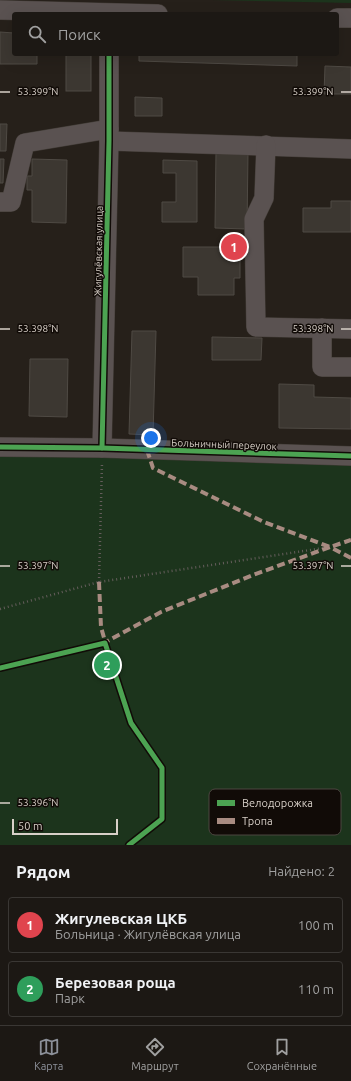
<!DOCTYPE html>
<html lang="ru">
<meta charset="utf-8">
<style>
body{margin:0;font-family:Ubuntu,sans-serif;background:#292522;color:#f1f3f6}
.scale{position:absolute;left:12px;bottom:10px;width:106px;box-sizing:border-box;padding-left:4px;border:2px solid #d8d0c8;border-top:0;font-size:11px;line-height:14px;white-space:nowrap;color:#d8d0c8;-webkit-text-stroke:3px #110b07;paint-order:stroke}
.you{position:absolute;left:151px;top:438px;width:14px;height:14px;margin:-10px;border:3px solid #fff;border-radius:50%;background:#1a73e8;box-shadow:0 0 0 6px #1a73e833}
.badge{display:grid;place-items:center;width:26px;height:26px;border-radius:50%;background:#8c9099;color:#fff;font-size:13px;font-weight:700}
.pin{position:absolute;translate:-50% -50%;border:2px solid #fff;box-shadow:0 1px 4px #0006}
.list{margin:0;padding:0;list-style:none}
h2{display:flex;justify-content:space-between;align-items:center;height:52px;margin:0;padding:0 16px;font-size:17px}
h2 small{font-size:13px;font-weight:400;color:#a0a0a0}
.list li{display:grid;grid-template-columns:26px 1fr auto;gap:12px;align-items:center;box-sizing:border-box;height:56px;margin:0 8px 8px;padding:0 8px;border:1px solid #3a3734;border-radius:4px}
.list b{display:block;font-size:15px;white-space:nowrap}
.list p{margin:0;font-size:13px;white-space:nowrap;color:#a0a0a0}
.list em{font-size:13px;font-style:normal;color:#a0a0a0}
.icon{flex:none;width:22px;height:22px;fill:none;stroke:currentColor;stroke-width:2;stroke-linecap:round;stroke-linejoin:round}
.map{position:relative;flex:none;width:351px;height:845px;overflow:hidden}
.search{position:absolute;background:#1c1814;box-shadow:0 4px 16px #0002;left:12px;right:12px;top:12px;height:44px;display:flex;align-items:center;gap:10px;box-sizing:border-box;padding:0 14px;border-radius:4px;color:#a0a0a0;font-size:15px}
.sheet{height:180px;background:#1c1814}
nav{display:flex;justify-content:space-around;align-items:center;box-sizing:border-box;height:56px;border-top:1px solid #3a3734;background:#1c1814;font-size:11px;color:#a0a0a0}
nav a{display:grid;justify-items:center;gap:2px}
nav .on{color:#8c9099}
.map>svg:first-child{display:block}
</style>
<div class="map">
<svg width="351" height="845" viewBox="0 0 351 845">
<rect width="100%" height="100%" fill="#26201a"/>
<!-- green -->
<g fill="#1c341c">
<polygon points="212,0 351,0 351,3"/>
<polygon points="0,438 351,448 351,845 0,845"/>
</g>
<!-- building -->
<g fill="#3c3731" stroke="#4f4a44">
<polygon points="0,32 14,33 14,54 37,54 37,64 0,64"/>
<rect x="66" y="54" width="25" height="37"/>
<polygon points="139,54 297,54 297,66 139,61"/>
<polygon points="325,66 351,67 351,94 324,94"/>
<polygon points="135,97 162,98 162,116 135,116"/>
<polygon points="0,124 7,124 6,151 0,151"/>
<polygon points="216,151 248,152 247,229 215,228"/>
<polygon points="0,159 4,159 3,183 0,183"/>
<polygon points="32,159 67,160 66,223 32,222 32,190 27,190 27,176 32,176"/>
<polygon points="163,160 197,161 197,222 162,222 162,202 176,202 176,173 163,173"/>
<polygon points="331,201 351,201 351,232 303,232 303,208 331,208"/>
<polygon points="183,247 240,247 240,278 234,278 234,295 198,295 198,277 183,277"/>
<polygon points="132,331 156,331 153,435 129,434"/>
<polygon points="212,337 262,338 261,360 212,360"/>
<polygon points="30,359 68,359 67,417 29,416"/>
<polygon points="279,384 314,385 314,397 351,398 351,429 279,428"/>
</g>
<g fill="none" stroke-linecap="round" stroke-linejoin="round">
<!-- minor casing -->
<g stroke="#423c37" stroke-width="20">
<g id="minor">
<polyline points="0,10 158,14"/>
<polyline points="337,18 351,18"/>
<polyline points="109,141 351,149"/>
<polyline points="266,145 264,198 254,219 256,327 351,329"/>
<polyline points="0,202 11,202 25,143 109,129"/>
<polyline points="322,328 322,367 351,367"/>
<polyline points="0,447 102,448 351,456"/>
<polyline points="102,448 109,141 109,54"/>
</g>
</g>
<!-- path -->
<g stroke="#645d5b" stroke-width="2.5" stroke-dasharray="1 3" stroke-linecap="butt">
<polyline points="99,582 102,463"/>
<polyline points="0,609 99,582 330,547"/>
</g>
<!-- minor -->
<use href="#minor" stroke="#5a5251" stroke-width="19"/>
<!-- quiet -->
<g stroke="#a88b81" stroke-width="4" stroke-dasharray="8 4" stroke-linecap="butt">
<polyline points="147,450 153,468 264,522 330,547 351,540"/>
<polyline points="99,582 101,627 106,645"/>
<polyline points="102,644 161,612 253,575 330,547 351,558"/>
</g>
<!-- cycleway casing -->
<g stroke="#110b07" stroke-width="8">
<g id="cycleway">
<polyline points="0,447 102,448 351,456"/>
<polyline points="102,448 109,141 109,54"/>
<polyline points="0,668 105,643 131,723 162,768 162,819 129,845"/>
</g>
</g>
<!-- cycleway -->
<use href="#cycleway" stroke="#4ca352" stroke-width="5"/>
</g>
<!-- ticks -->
<path fill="none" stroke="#d8d0c8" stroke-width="1.5" d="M0 92H10M341 92H351M0 329H10M341 329H351M0 566H10M341 566H351M0 803H10"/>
<g text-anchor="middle" stroke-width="3" stroke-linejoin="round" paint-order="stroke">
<!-- street labels -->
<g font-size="10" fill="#d8d0c8" stroke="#110b07">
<text transform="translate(98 251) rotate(-89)" y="4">Жигулёвская улица</text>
<text transform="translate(224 444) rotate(2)" y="4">Больничный переулок</text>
</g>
</g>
<!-- legend -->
<rect x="209" y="789" width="132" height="46" rx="6" fill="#110b07" stroke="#4d4641" stroke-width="1"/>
<rect x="217" y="800" width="18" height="6" fill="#4ca352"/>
<rect x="217" y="818" width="18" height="6" fill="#a88b81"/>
<g font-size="11" fill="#d8d0c8">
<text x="242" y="807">Велодорожка</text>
<text x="242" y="825">Тропа</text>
</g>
<g font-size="10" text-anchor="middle" fill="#d8d0c8" stroke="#110b07" stroke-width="3" stroke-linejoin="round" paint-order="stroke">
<text x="38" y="95">53.399°N</text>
<text x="313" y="95">53.399°N</text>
<text x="38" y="332">53.398°N</text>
<text x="313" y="332">53.398°N</text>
<text x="38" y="569">53.397°N</text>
<text x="313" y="569">53.397°N</text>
<text x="38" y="806">53.396°N</text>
</g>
</svg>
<div class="scale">50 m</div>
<div class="you"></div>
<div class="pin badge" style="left:234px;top:247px;background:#e0444e">1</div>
<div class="pin badge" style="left:107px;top:665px;background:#2e9e5b">2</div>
<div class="search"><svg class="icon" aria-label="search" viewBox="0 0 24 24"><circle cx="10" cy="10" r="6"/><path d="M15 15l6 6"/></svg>Поиск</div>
</div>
<section class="sheet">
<h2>Рядом<small>Найдено: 2</small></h2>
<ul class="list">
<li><span class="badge" style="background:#e0444e">1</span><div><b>Жигулевская ЦКБ</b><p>Больница · Жигулёвская улица</p></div><em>100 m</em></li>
<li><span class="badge" style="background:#2e9e5b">2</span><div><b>Березовая роща</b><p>Парк</p></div><em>110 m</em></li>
</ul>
</section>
<nav>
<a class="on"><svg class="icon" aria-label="map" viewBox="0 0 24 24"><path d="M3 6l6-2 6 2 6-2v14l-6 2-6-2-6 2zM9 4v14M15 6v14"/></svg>Карта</a>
<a><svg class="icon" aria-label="directions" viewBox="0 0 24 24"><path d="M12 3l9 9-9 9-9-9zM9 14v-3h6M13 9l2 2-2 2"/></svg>Маршрут</a>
<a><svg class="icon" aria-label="saved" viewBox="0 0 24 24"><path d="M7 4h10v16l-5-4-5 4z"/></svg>Сохранённые</a>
</nav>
